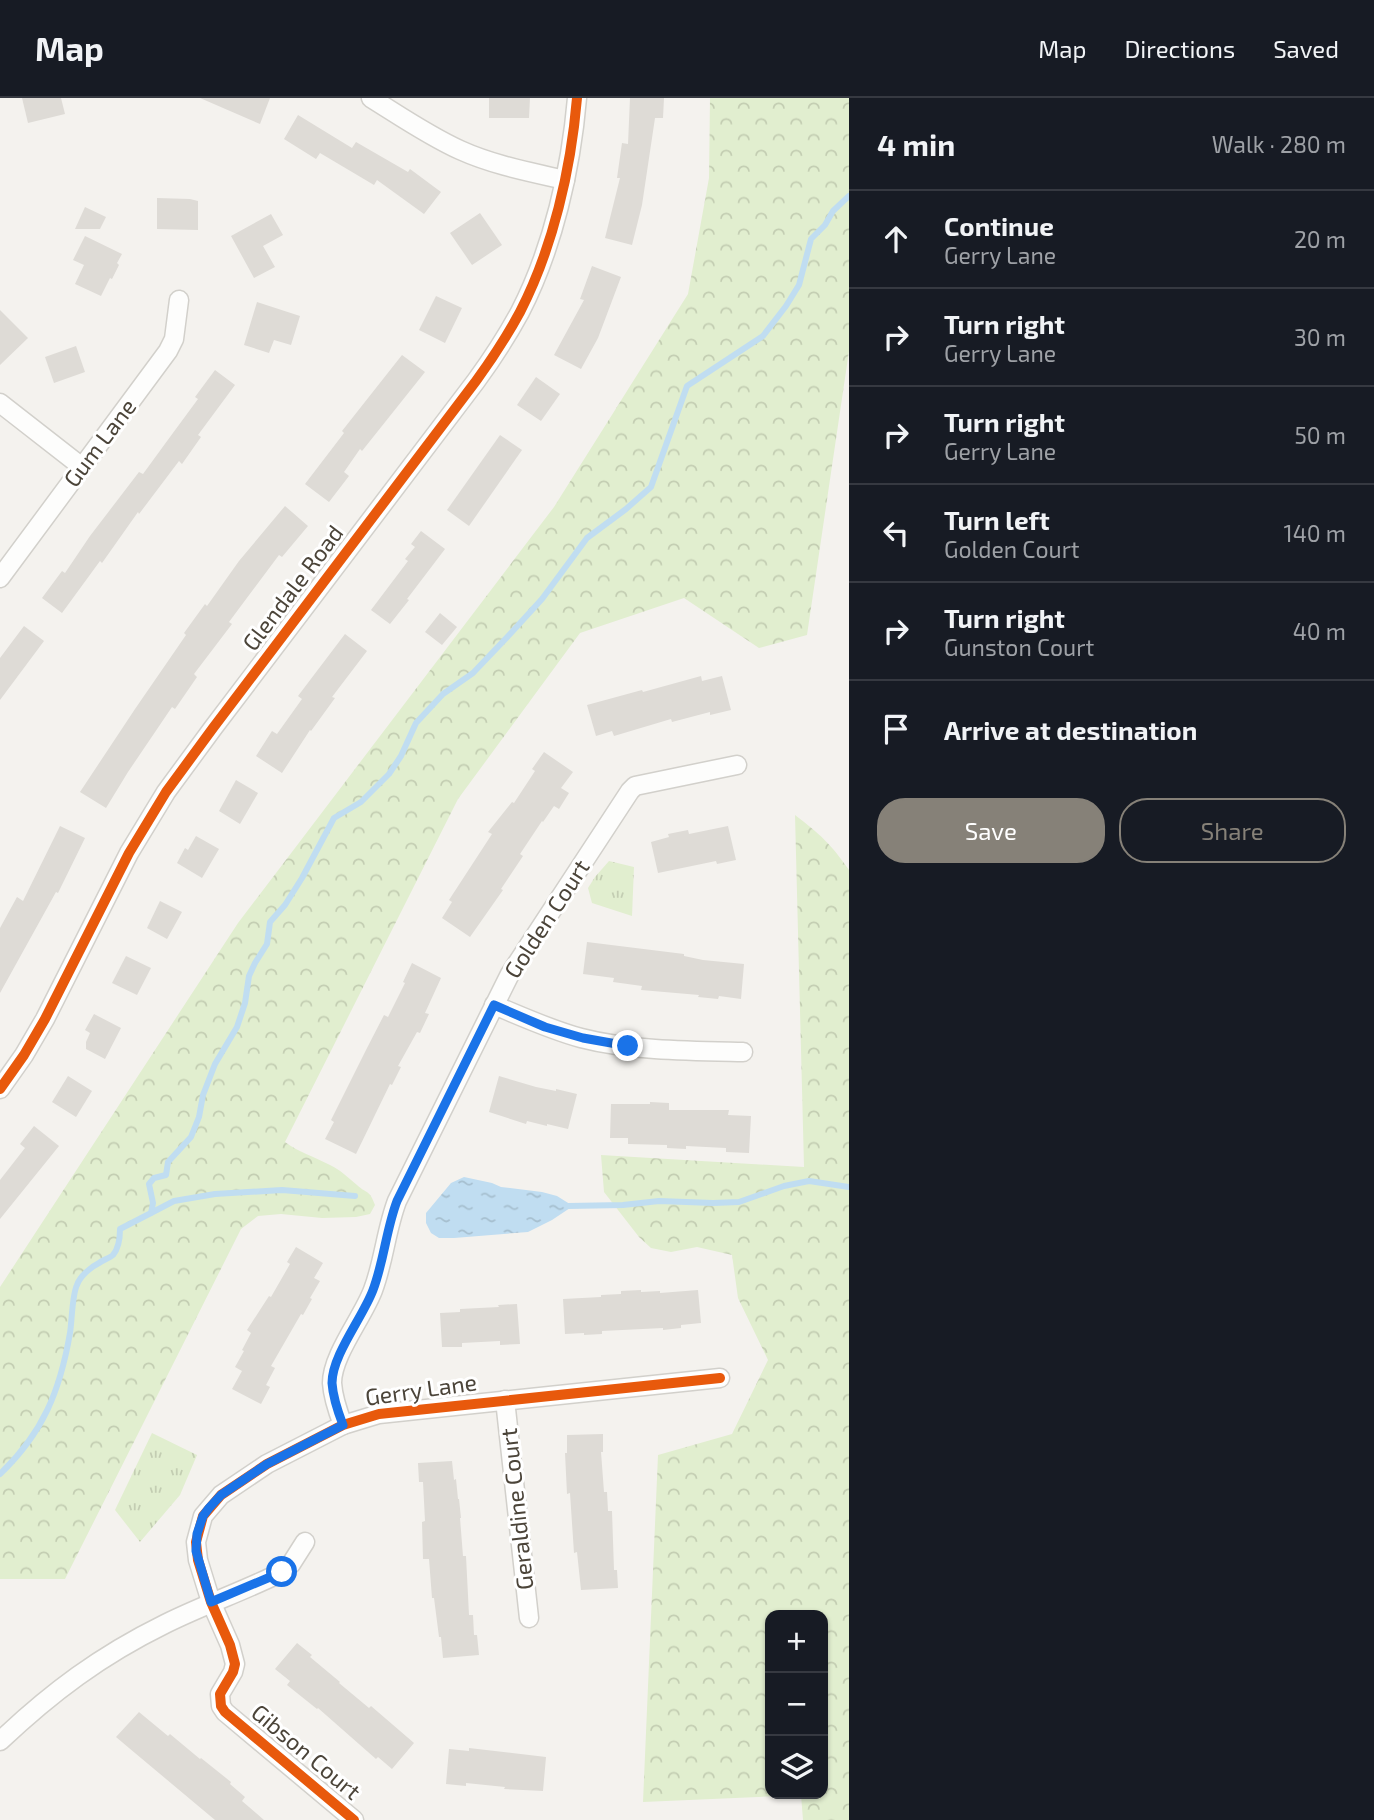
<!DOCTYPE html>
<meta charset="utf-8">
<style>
body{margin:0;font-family:"Exo 2",sans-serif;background:#242831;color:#f1f3f6}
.controls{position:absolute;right:21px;bottom:21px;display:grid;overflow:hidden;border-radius:14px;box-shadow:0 2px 5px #0004}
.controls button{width:63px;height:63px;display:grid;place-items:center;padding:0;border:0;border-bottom:2px solid #363941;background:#171b24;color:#f1f3f6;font:35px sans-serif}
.stop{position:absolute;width:21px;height:21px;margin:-16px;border:5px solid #1a73e8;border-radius:50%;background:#fff}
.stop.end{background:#1a73e8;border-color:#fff;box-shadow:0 2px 7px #0008}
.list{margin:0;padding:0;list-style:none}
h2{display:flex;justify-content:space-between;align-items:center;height:91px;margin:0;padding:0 28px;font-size:30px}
h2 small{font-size:23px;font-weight:400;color:#9ea1a6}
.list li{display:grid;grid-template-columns:46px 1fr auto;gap:21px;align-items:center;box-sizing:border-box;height:98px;padding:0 28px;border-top:2px solid #363941}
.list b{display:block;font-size:26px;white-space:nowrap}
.list p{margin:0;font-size:23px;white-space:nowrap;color:#9ea1a6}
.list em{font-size:23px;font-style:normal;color:#9ea1a6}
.actions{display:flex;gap:14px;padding:21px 28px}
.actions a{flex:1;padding:16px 0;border:2px solid #868178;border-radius:28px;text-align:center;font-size:24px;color:#868178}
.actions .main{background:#868178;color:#fff}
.icon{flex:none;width:38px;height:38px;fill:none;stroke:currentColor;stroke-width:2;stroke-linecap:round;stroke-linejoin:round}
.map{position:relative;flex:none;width:849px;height:1722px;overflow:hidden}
header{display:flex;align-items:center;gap:42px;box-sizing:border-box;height:98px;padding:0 35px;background:#171b24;border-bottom:2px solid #363941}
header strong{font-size:33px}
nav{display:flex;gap:38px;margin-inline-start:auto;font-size:24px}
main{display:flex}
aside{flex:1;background:#171b24}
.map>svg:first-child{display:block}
</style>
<header>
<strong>Map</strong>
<nav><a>Map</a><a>Directions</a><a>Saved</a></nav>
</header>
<main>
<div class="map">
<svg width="849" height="1722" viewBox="0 0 849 1722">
<defs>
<pattern id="forest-crowns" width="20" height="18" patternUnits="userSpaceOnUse" patternTransform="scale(1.75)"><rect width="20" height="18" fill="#e1eecf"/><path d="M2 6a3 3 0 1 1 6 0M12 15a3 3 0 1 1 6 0" fill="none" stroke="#c3cdb2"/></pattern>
<pattern id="park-tufts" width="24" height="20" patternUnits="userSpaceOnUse" patternTransform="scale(1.75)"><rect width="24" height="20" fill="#e1eecf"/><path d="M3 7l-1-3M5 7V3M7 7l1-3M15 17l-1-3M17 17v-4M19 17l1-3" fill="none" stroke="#c3cdb2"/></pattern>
<pattern id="water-ripples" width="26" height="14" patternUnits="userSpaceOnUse" patternTransform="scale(1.75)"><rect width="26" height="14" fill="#c0ddf1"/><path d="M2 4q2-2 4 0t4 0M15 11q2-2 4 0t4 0" fill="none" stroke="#a6bfcf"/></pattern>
</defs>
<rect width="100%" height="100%" fill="#f4f2ee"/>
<!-- forest -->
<g fill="url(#forest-crowns)" fill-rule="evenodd">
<path d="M710 0H849V253L807 537 759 550 684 500 580 535 458 701 285 1044C298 1054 315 1059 330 1067 342 1073 347 1079 357 1087 368 1097 369 1091 375 1107L370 1116 356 1119 322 1120 281 1116 258 1118 241 1131 65 1481H0V1189L238 825 554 409 688 196 709 80Z"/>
<path d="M795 717C820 736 831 746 849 772V1722H803L801 1697 643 1704 658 1357 732 1336 768 1262 738 1200 732 1157 697 1149 671 1154 651 1150 639 1139 604 1094 601 1057 804 1069ZM823 1517V1696H770V1517Z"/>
</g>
<!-- park -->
<g fill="url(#park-tufts)">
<polygon points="609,763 634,769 632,818 592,805 588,790 595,779"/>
<polygon points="152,1335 197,1357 180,1397 140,1444 115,1412"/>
</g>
<!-- water -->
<polygon fill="url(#water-ripples)" points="464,1079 492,1085 501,1089 542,1094 557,1098 573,1108 552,1122 528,1134 454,1140 439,1140 431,1135 426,1125 426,1115 451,1085"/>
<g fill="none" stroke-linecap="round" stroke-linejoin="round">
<!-- stream -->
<g stroke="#c0ddf1" stroke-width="6">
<polyline points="568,1108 623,1107 659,1103 713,1105 739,1104 784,1088 809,1083 849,1089"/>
<polyline points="151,1115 174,1103 215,1096 282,1092 355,1098"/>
<path d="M0 1376C43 1335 60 1293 70 1235 72 1223 72 1197 77 1187 80 1178 91 1169 99 1165 103 1162 110 1160 113 1157 119 1150 120 1140 120 1131L151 1115 153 1105 149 1086 154 1080 166 1077 168 1064 191 1039 199 1019 203 997 215 966 237 929 245 905 249 878 255 865 267 846 270 824 285 807 302 780 334 720 361 704 389 676 401 658 416 625 443 596 473 575 511 535 542 501 587 440 626 411 651 389 687 288 763 238 786 208 799 187 811 141 825 127 833 113 849 98"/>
</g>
</g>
<!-- building -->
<g fill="#dedbd6">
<polygon points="22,0 61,0 65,16 28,25"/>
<polygon points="200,0 270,0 260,26"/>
<polygon points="489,0 530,0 529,20 489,20"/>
<polygon points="630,0 664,0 663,20 655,20 642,107 632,147 605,140 620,80 617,80 622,45 628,46"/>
<polygon points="298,17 352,50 356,44 408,74 410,71 441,94 424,116 377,82 374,87 320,55 316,61 284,41"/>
<polygon points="157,100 190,101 198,103 198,132 157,131"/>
<polygon points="85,109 106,119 100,131 75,131"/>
<polygon points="480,115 502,147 472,167 450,135"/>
<polygon points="271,116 283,137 263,148 275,169 254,180 231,138"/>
<polygon points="85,138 122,156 117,165 119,167 112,181 110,180 101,198 75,186 84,167 73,162"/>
<polygon points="592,168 621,179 598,240 581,271 554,257 584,202 580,201"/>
<polygon points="436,198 462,210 445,245 419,232"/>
<polygon points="257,204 300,218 291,247 274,242 269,255 244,247"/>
<polygon points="0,212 28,240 0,267"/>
<polygon points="76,248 85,274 54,285 45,259"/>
<polygon points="402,257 425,274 362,353 360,351 344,374 349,378 329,404 305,386 344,335 342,333"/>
<polygon points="215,272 235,287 198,337 201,339 182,366 179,363 139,416 138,414 102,465 100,463 62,515 42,500 62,473 65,475 90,438 139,374 143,376 170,339 198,301 195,299"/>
<polygon points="536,279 560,296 541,323 517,307"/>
<polygon points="500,337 522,352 469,428 447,412"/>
<polygon points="285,408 308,428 282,459 279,457 229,524 232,526 194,576 197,579 175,611 172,609 128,674 106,710 80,694 135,611 186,537 184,535 205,506 207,508 239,463"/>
<polygon points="421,433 445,451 407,501 409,502 390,526 371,512 408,463 405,461 415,449 411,446"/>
<polygon points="440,515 457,529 442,547 425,534"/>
<polygon points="24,528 44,543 0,602 0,560"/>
<polygon points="345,536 367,553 332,599 335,600 311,633 310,632 282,675 256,658 272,633 277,636 302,601 298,598"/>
<polygon points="701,578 702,583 722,578 731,612 710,617 710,614 672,624 671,621 614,638 612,633 596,638 587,607 642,592 643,594"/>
<polygon points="544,654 573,674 561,690 569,695 559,711 554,708 543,724 542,723 520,756 523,758 501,791 503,792 470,839 442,820 452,804 449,802 492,736 488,734 512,704 514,705 535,673 532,671"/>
<polygon points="236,682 258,695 240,726 219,713"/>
<polygon points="60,728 85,740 58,795 56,794 0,895 0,830 17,799 23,803"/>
<polygon points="728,728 736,762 717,766 716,763 658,775 651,744 669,739 668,736 688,732 689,736"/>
<polygon points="196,738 219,751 202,780 177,765 185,750 188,752"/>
<polygon points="160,803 182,814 167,841 147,830"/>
<polygon points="587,844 684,856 684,858 703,862 744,866 741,901 719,898 718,901 698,899 699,897 641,892 642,888 613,884 614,880 583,876"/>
<polygon points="126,858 151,870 137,897 112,885"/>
<polygon points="412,865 441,880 425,915 429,916 420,935 417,934 398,968 401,969 392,987 390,986 356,1056 325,1041 334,1024 331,1022 366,952 384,917 388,919 405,885 403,884"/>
<polygon points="94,916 121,930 105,961 86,951 86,944 90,935 85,932"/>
<polygon points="68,978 92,993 76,1019 52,1004"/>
<polygon points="499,978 536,989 556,993 556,991 577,996 568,1031 547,1026 547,1028 527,1023 526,1026 489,1014"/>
<polygon points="650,1004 669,1005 669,1012 729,1012 728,1017 751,1018 749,1055 726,1054 726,1050 686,1048 686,1051 667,1050 667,1047 628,1046 628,1040 610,1040 611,1006 650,1006"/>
<polygon points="34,1028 59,1048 0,1121 0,1082 25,1050 20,1046"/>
<polygon points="296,1149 323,1165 314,1180 320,1183 310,1200 312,1201 303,1217 301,1216 271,1268 275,1270 266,1287 270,1289 261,1306 232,1291 242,1273 235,1269 244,1253 242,1252 251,1235 247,1232 269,1198 271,1199 290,1166 287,1164"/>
<polygon points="641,1192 641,1194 660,1193 660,1195 698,1192 701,1225 681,1227 681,1230 663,1232 663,1230 602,1233 602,1236 584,1237 584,1235 565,1236 563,1201 601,1199 601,1197 621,1196 621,1193"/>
<polygon points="517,1206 520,1246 500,1247 500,1243 462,1245 462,1249 442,1249 440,1215 460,1214 460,1211 499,1209 498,1207"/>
<polygon points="603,1336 603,1354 601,1354 604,1394 607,1394 608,1413 612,1413 614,1472 617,1472 618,1490 581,1492 577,1454 574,1455 570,1395 567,1396 565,1355 567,1355 567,1337"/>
<polygon points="452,1363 454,1382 456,1381 458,1401 459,1401 461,1420 460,1420 463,1458 466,1458 469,1517 473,1517 474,1537 477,1537 479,1557 443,1560 441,1539 439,1539 434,1500 432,1500 429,1461 423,1461 422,1424 425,1423 423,1384 419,1384 418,1365"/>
<polygon points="297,1545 312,1557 310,1559 340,1584 339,1585 369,1610 371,1608 414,1645 392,1671 378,1659 376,1661 318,1610 317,1611 287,1587 290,1583 275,1571"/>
<polygon points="139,1614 168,1638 170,1636 200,1661 201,1660 231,1684 230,1686 245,1699 242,1703 264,1722 215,1722 129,1650 116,1639"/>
<polygon points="469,1650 546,1659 543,1693 504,1691 505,1689 466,1685 466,1688 446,1686 449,1651 469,1653"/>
</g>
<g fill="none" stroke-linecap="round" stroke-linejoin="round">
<!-- street casing -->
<g stroke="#d2d0cb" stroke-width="21">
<g id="street">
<path d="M371 0C400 18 429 38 460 52 493 67 530 74 565 82"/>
<polyline points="0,305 82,369"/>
<polyline points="0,480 168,253 174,241 179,202"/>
<path d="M494 907C523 919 551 932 581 940 631 953 692 953 743 954"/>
<path d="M0 991 24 957 45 921 129 755 166 694 213 630 476 283C492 261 507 238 520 214 553 150 571 71 577 0"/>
<polyline points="505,1302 529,1520"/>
<path d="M343 1327C338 1314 333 1300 332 1285 332 1257 363 1219 373 1192 384 1163 386 1132 397 1103L510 876 630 693 635 688 737 667"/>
<path d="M0 1643C52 1594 100 1558 165 1526 203 1507 244 1493 282 1474L291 1466 305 1444"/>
<polyline points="354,1722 225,1614 221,1608 220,1596 233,1574 235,1566 230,1547 211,1504 198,1462 196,1444 203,1418 221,1397 267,1366 343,1327 379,1316 720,1280"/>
</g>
</g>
<!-- street -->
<use href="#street" stroke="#fdfdfc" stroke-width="18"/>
<!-- cycleway casing -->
<g stroke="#fff" stroke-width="15">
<g id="cycleway">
<path d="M0 991 24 957 45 921 129 755 166 694 213 630 476 283C492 261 507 238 520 214 553 150 571 71 577 0"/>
<polyline points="354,1722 225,1614 221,1608 220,1596 233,1574 235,1566 230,1547 211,1504 198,1462 196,1444 203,1418 221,1397 267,1366 343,1327 379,1316 720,1280"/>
</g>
</g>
<!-- cycleway -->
<use href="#cycleway" stroke="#e8590c" stroke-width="10"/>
</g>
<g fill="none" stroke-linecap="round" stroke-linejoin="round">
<!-- route -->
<path stroke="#1a73e8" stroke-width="9" d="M282 1474 211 1504 196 1453 197 1436 203 1418 209 1410 221 1397 267 1366 343 1327C338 1314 333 1300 332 1285 332 1257 363 1219 373 1192 384 1163 386 1132 397 1103L494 907 545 929 583 940 628 948"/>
</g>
<g text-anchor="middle" stroke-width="6" stroke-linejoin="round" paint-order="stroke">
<!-- street labels -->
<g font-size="23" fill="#4b4439" stroke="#fff">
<text transform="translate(100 345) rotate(-53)" y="8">Gum Lane</text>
<text transform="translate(293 490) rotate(-53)" y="8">Glendale Road</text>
<text transform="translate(547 821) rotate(-57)" y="8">Golden Court</text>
<text transform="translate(421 1292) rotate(-8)" y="8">Gerry Lane</text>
<text transform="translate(517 1411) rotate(-96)" y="8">Geraldine Court</text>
<text transform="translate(306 1654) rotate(40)" y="8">Gibson Court</text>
</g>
</g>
</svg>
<div class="controls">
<button>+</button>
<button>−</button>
<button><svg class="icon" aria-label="layers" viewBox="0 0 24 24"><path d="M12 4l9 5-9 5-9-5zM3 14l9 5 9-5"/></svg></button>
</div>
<div class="stop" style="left:282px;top:1474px"></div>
<div class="stop end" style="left:628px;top:948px"></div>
</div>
<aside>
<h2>4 min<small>Walk · 280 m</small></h2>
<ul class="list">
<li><svg class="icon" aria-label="ahead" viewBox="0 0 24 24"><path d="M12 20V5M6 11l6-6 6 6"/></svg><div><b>Continue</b><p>Gerry Lane</p></div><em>20 m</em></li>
<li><svg class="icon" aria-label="right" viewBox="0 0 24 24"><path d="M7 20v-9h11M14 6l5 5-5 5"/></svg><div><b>Turn right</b><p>Gerry Lane</p></div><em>30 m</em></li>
<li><svg class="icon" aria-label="right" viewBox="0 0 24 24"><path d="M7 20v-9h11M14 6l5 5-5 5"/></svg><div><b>Turn right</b><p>Gerry Lane</p></div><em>50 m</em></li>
<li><svg class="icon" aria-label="left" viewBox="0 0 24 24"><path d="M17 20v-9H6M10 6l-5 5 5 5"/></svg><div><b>Turn left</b><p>Golden Court</p></div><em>140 m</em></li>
<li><svg class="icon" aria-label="right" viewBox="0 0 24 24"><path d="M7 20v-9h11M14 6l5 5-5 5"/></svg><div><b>Turn right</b><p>Gunston Court</p></div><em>40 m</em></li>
<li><svg class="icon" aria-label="arrive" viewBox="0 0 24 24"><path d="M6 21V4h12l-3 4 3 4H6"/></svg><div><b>Arrive at destination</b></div></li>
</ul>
<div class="actions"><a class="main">Save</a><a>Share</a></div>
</aside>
</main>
